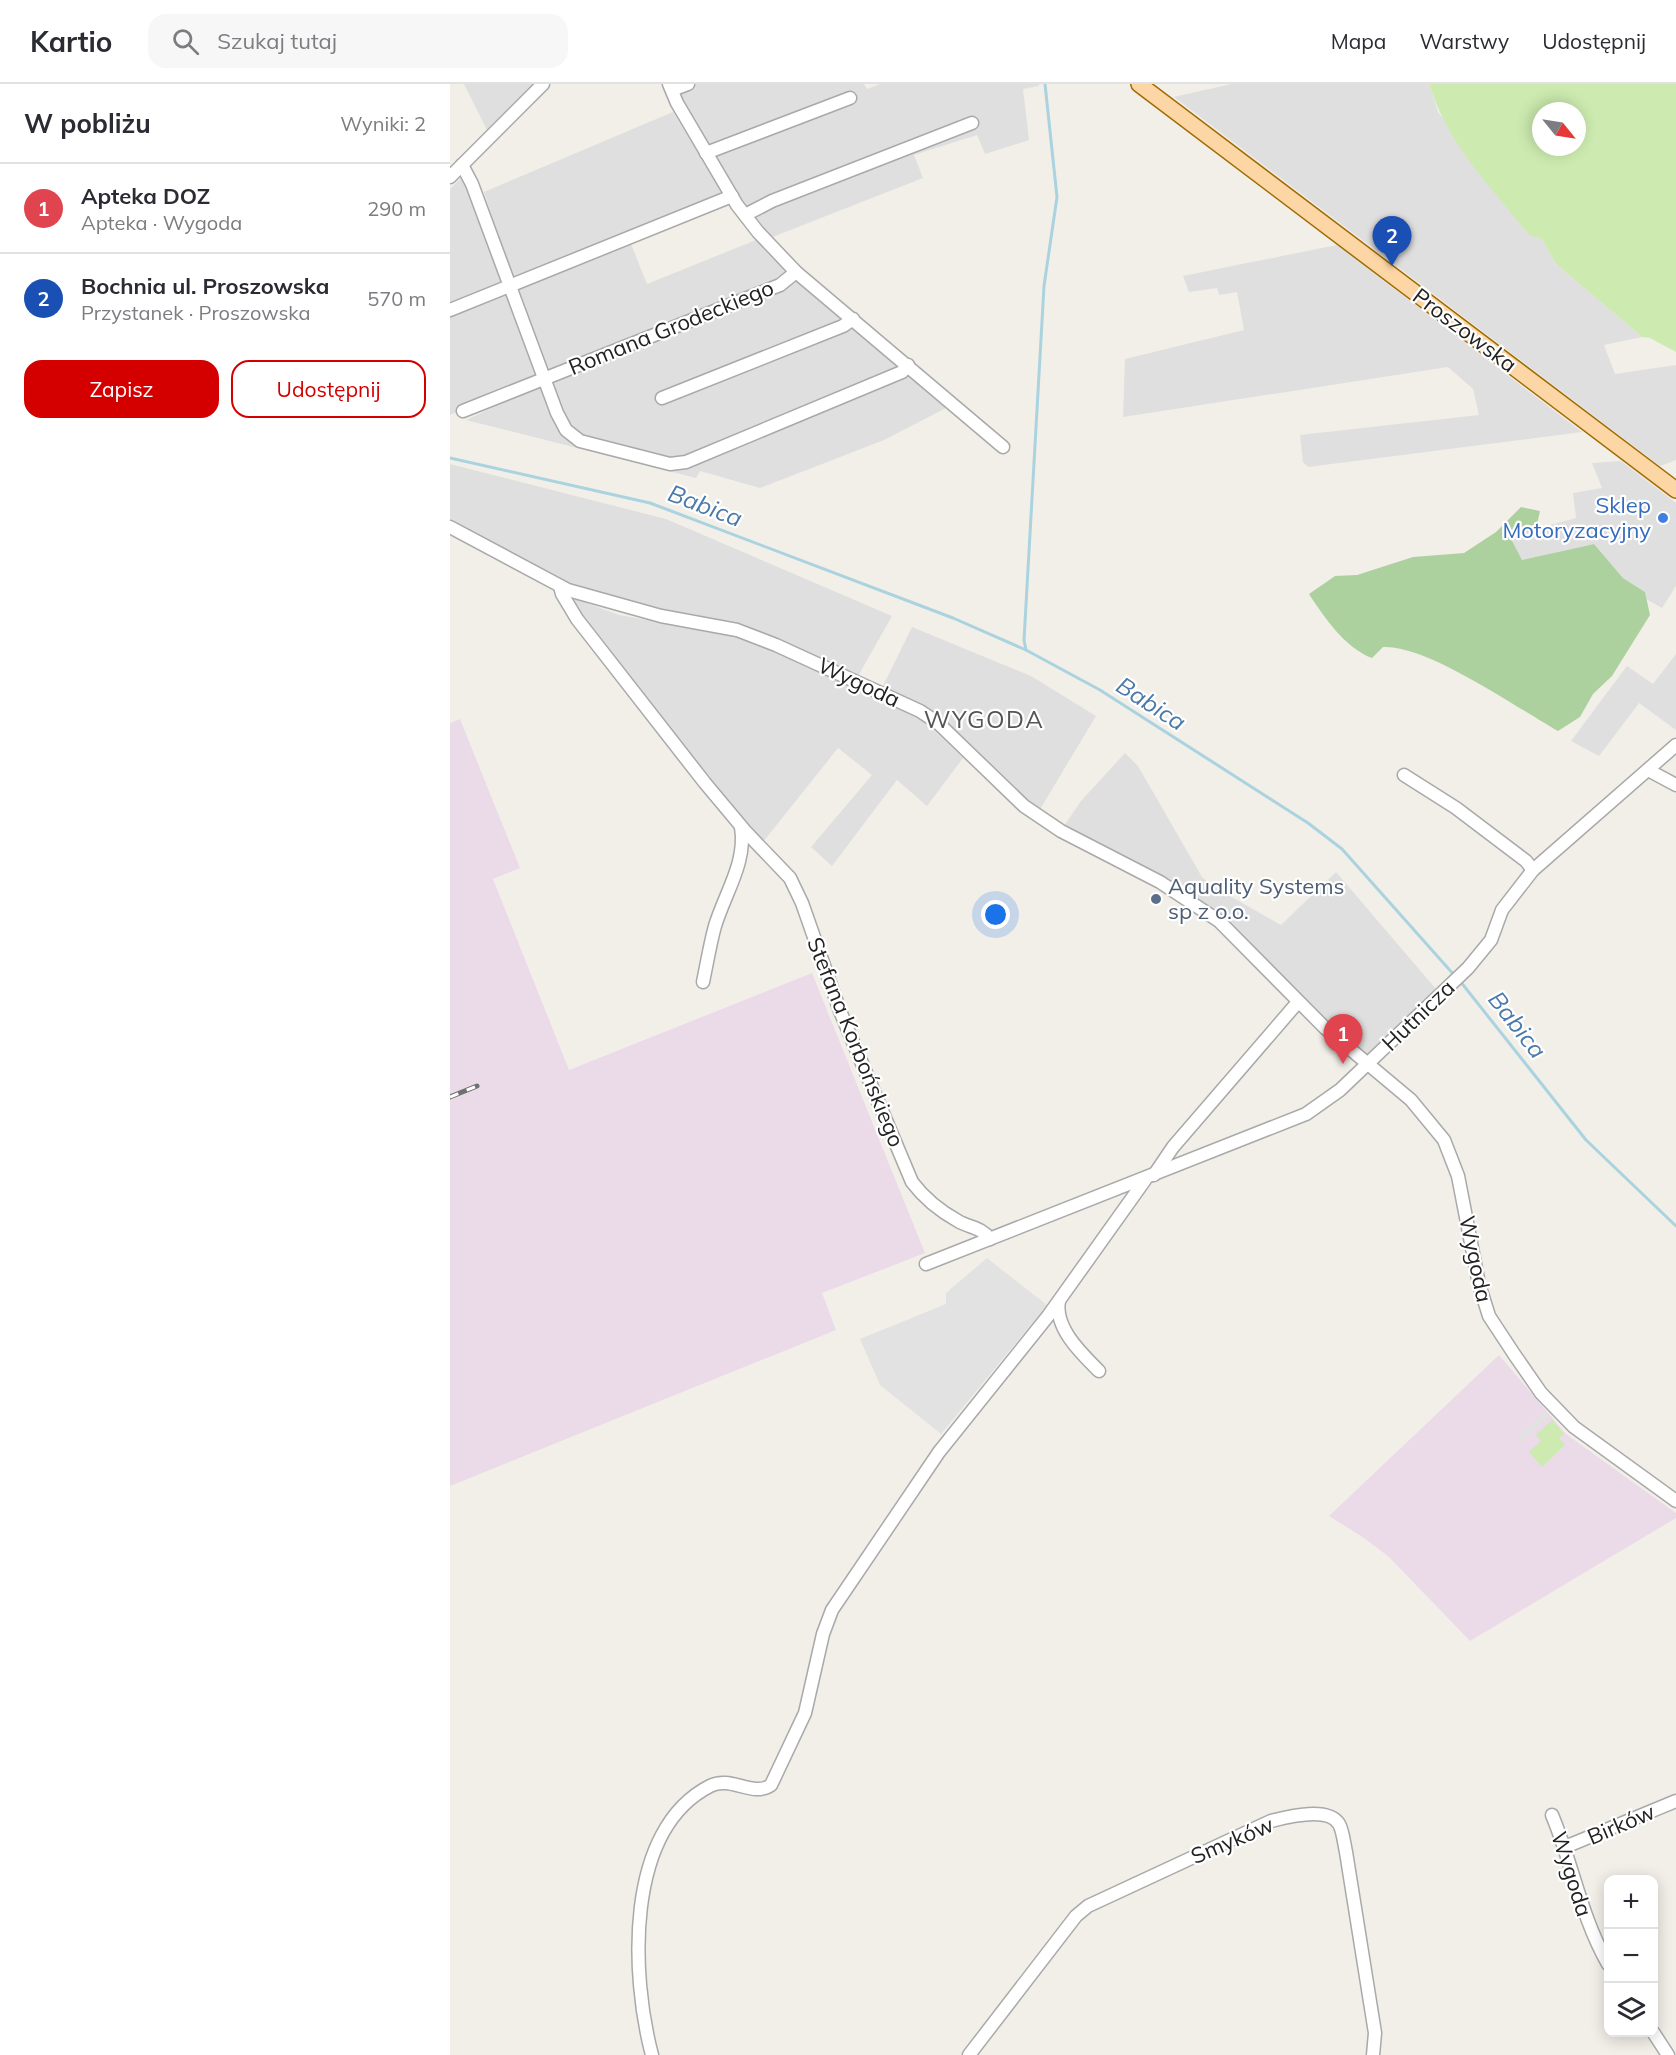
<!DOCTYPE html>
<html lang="pl">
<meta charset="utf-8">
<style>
body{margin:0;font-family:Mulish,sans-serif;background:#f7f7f7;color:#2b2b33}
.controls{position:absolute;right:18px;bottom:18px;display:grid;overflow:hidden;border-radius:12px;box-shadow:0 3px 15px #0003}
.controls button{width:54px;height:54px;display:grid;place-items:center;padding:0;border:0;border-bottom:2px solid #e1e1e2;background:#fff;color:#2b2b33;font:30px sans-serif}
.compass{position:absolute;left:1082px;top:18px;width:54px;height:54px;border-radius:50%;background:#fff;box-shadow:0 3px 15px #0003;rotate:120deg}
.you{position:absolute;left:546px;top:831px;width:21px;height:21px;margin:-15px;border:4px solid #fff;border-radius:50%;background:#1a73e8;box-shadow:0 0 0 9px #1a73e833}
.badge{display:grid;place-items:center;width:39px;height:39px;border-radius:50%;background:#d40000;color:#fff;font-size:20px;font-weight:700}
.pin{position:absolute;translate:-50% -50px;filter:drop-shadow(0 2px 3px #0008)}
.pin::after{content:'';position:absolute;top:32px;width:21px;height:18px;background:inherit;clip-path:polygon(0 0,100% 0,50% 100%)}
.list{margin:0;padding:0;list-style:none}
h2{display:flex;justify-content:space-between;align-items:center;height:78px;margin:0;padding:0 24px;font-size:26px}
h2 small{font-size:20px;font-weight:400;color:#7c7c81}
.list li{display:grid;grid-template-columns:39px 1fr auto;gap:18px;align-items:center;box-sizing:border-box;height:90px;padding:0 24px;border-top:2px solid #e1e1e2}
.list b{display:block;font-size:22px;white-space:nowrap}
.list p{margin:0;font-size:20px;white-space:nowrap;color:#7c7c81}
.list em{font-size:20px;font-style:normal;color:#7c7c81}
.actions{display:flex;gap:12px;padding:18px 24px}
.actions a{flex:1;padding:14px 0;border:2px solid #d40000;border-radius:18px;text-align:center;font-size:21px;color:#d40000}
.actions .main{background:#d40000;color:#fff}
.icon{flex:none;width:33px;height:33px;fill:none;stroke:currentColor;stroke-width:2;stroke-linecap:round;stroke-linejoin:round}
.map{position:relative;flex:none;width:1226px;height:1971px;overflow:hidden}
header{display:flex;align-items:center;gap:36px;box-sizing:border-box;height:84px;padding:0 30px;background:#fff;border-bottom:2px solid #e1e1e2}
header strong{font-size:28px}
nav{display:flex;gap:33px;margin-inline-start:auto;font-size:21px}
.search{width:420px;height:54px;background:#f7f7f7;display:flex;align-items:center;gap:15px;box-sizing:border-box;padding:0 21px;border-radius:18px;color:#7c7c81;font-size:22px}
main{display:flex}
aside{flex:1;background:#fff}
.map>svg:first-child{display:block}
</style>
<header>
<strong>Kartio</strong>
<div class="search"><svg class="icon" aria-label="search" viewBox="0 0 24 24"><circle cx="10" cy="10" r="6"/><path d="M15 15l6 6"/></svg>Szukaj tutaj</div>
<nav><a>Mapa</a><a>Warstwy</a><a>Udostępnij</a></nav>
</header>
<main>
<aside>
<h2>W pobliżu<small>Wyniki: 2</small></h2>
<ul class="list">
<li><span class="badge" style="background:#e0444e">1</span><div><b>Apteka DOZ</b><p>Apteka · Wygoda</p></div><em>290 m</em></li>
<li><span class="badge" style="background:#1a4fb4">2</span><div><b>Bochnia ul. Proszowska</b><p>Przystanek · Proszowska</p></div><em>570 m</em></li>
</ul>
<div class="actions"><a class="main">Zapisz</a><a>Udostępnij</a></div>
</aside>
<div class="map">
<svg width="1226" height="1971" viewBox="0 0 1226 1971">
<rect width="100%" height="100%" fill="#f2efe9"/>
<!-- residential -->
<g fill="#e0dfdf">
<polygon points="14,0 84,0 37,46"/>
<polygon points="246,0 414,0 417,5 430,0 589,0 589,2 573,5 579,56 535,70 527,51 464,71 473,94 320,154 290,117 227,12 230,7"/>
<polygon points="781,0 979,0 988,28 1092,155 1106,180 1192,253 1154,261 1165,290 1226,281 1226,376 1210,382 724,13"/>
<polygon points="223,28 274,111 61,194 34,108"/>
<polygon points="12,93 22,110 87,293 0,331 0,105"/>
<polygon points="306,156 337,186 332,194 97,289 68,206 181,160 197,200"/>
<polygon points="887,161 1132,348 858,383 853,378 850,351 1029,331 1023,305 998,283 673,333 675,275 794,246 787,208 769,211 767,204 739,208 733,192"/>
<polygon points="348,197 496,324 434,356 310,404 250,387 246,394 16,336 86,303"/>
<polygon points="1171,377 1226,419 1226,502 1212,524 1196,515 1195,508 1173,494 1144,460 1072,476 1059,452 1126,434 1123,409 1152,404 1142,379"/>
<polygon points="0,380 216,435 442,532 407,594 311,548 162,514 115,499 0,440"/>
<polygon points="121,516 128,516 169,531 271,549 302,558 431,614 475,638 513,674 477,722 447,696 382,782 361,763 422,691 388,664 313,758 286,729 124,524"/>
<polygon points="462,543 581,592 646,632 589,727 551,695 501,643 456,613 433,602"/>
<polygon points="1226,570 1226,646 1189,619 1149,672 1121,657 1177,582 1203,600"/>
<polygon points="675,669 688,682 752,793 766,804 831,841 886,788 986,905 917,971 865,927 789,847 747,817 614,742 631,717"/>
</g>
<!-- industrial -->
<g fill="#ebdbe8">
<polygon points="10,635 70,784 43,795 119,986 362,889 475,1169 372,1209 386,1246 0,1402 0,639"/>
<polygon points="1049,1271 1116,1350 1226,1429 1226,1434 1020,1557 939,1473 914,1454 879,1432"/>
</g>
<!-- grass -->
<g fill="#cdebb0" fill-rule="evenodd">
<path d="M979 0H1226V268L1200 254 1192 253 1106 180 1092 155 1079 151C1040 102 998 61 979 0ZM1091 27H1127V63H1091Z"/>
<polygon points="1102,1336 1114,1350 1109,1354 1115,1361 1092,1383 1079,1368 1091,1357 1086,1351"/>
</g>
<!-- forest -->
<path fill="#add19e" d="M1071 423 1090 427 1086 445 1060 453 1072 476 1144 460 1173 494 1195 508 1200 531 1162 592 1143 610 1130 633 1108 647C1067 624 976 560 933 563L922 574C895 564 874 533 859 510L885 492 907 491 963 473 1014 469 1046 448Z"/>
<!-- parking -->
<g fill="#e2e2e2">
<polygon points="537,1174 597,1221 491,1350 430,1301 410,1255 496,1220 496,1209"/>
<polygon points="1094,1328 1098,1333 1073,1357 1069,1353"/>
</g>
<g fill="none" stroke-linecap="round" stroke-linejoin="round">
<!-- stream -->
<g stroke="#aad3df" stroke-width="3">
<polyline points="0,374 200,419 503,534 576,566 650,606 858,739 892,765 1005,892"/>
<polyline points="576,566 574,556 594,202 607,113 595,0"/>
<polyline points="1010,897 1136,1056 1226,1142"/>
</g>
<!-- minor casing -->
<g stroke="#a9a9a9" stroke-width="15">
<g id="minor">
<polyline points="219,0 227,19 287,121 308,148 346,188 553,363"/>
<polyline points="222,6 238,0"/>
<polyline points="256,69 400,14"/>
<polyline points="12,81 22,100 107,329 116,346 130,357 220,380 236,378 452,288 458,281"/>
<polyline points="0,93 93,0"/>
<polyline points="295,131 322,117 522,39"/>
<polyline points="0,226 282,112"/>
<polyline points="212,314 393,242 403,235"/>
<polyline points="13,327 330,201 346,188"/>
<polyline points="0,443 118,506 211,532 287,546 326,561 470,627 488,639 574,722 611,747 710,798 769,837 875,944 961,1016 994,1056 1008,1092 1029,1200 1039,1232 1064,1270 1091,1309 1124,1343 1226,1417"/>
<path d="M110 502 112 510 127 535 255 699 296 748 340 794 352 819 390 927 462 1098C474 1114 490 1127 508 1137 520 1144 531 1143 540 1155"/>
<polyline points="1198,686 1226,701"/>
<polyline points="954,691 1006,724 1076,777 1083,786"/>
<path d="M253 898C257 879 260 860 265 842 275 809 297 778 291 743"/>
<polyline points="704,1091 723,1063 848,918"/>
<polyline points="476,1180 856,1030 890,1006 1018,884 1041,856 1052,826 1083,786 1226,661"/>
<path d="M609 1217C604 1244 632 1270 649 1287"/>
<path d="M1102 1731C1123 1781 1131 1833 1158 1880"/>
<polyline points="1115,1763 1226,1717"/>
<polyline points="1203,1948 1218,1971"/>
<path d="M202 1971C181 1892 174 1746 260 1702 281 1691 303 1714 321 1701L355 1629 373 1550 382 1526 489 1368 598 1232 695 1096"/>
<path d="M519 1971 626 1832 638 1822 821 1737C837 1733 878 1722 889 1740 893 1747 894 1759 896 1768L925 1949 923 1971"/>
</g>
</g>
<!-- major casing -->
<g stroke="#a06b00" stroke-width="18">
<polyline id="major" points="689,0 1226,406"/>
</g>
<!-- minor -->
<use href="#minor" stroke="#fff" stroke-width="12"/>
<!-- major -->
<use href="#major" stroke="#fcd6a4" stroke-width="15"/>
<!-- rail casing -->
<g stroke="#707070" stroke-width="5">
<polyline id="rail" points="0,1013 27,1002"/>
</g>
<!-- rail -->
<use href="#rail" stroke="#fff" stroke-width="3" stroke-dasharray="9" stroke-linecap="butt"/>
</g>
<!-- markers -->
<circle fill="#3f7fe0" stroke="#fff" stroke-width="2" cx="1213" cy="434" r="6"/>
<circle fill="#5c6f8a" stroke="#fff" stroke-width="2" cx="706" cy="815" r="6"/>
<g text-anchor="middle" stroke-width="4.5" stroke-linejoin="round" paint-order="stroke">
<!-- street labels -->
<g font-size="22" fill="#222" stroke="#fff">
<text transform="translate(221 243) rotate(-22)" y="8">Romana Grodeckiego</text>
<text transform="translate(1015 246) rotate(37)" y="8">Proszowska</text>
<text transform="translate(409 598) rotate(25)" y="8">Wygoda</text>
<text transform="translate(968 931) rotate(-44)" y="8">Hutnicza</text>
<text transform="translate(406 958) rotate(68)" y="8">Stefana Korbońskiego</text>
<text transform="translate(1026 1175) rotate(78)" y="8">Wygoda</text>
<text transform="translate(1171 1740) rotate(-23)" y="8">Birków</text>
<text transform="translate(782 1756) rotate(-23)" y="8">Smyków</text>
<text transform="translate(1122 1790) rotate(72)" y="8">Wygoda</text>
</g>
<!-- shop labels -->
<g font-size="22" fill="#366cbe" stroke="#fff" text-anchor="end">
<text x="1201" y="429">Sklep<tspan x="1201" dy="25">Motoryzacyjny</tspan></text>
</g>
<!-- service labels -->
<g font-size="22" fill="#4e5e75" stroke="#fff" text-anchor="start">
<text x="718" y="810">Aquality Systems<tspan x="718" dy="25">sp z o.o.</tspan></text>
</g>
<!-- water labels -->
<g font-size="24" font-style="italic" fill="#4a7aab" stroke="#fff">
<text transform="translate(255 422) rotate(21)" y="8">Babica</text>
<text transform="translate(701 620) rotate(33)" y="8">Babica</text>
<text transform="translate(1067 941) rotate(52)" y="8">Babica</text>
</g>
<!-- neighbourhood labels -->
<g font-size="24" letter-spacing="1.5" fill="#555" stroke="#fff">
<text x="534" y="644">WYGODA</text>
</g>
</g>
</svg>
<div class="controls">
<button>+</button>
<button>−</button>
<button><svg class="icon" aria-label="layers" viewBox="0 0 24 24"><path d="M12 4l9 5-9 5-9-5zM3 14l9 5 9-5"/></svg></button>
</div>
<svg class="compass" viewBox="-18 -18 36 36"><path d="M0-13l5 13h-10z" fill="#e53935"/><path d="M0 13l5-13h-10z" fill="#7c7c81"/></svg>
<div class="you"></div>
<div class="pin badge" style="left:893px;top:980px;background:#e0444e">1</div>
<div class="pin badge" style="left:942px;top:182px;background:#1a4fb4">2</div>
</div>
</main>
